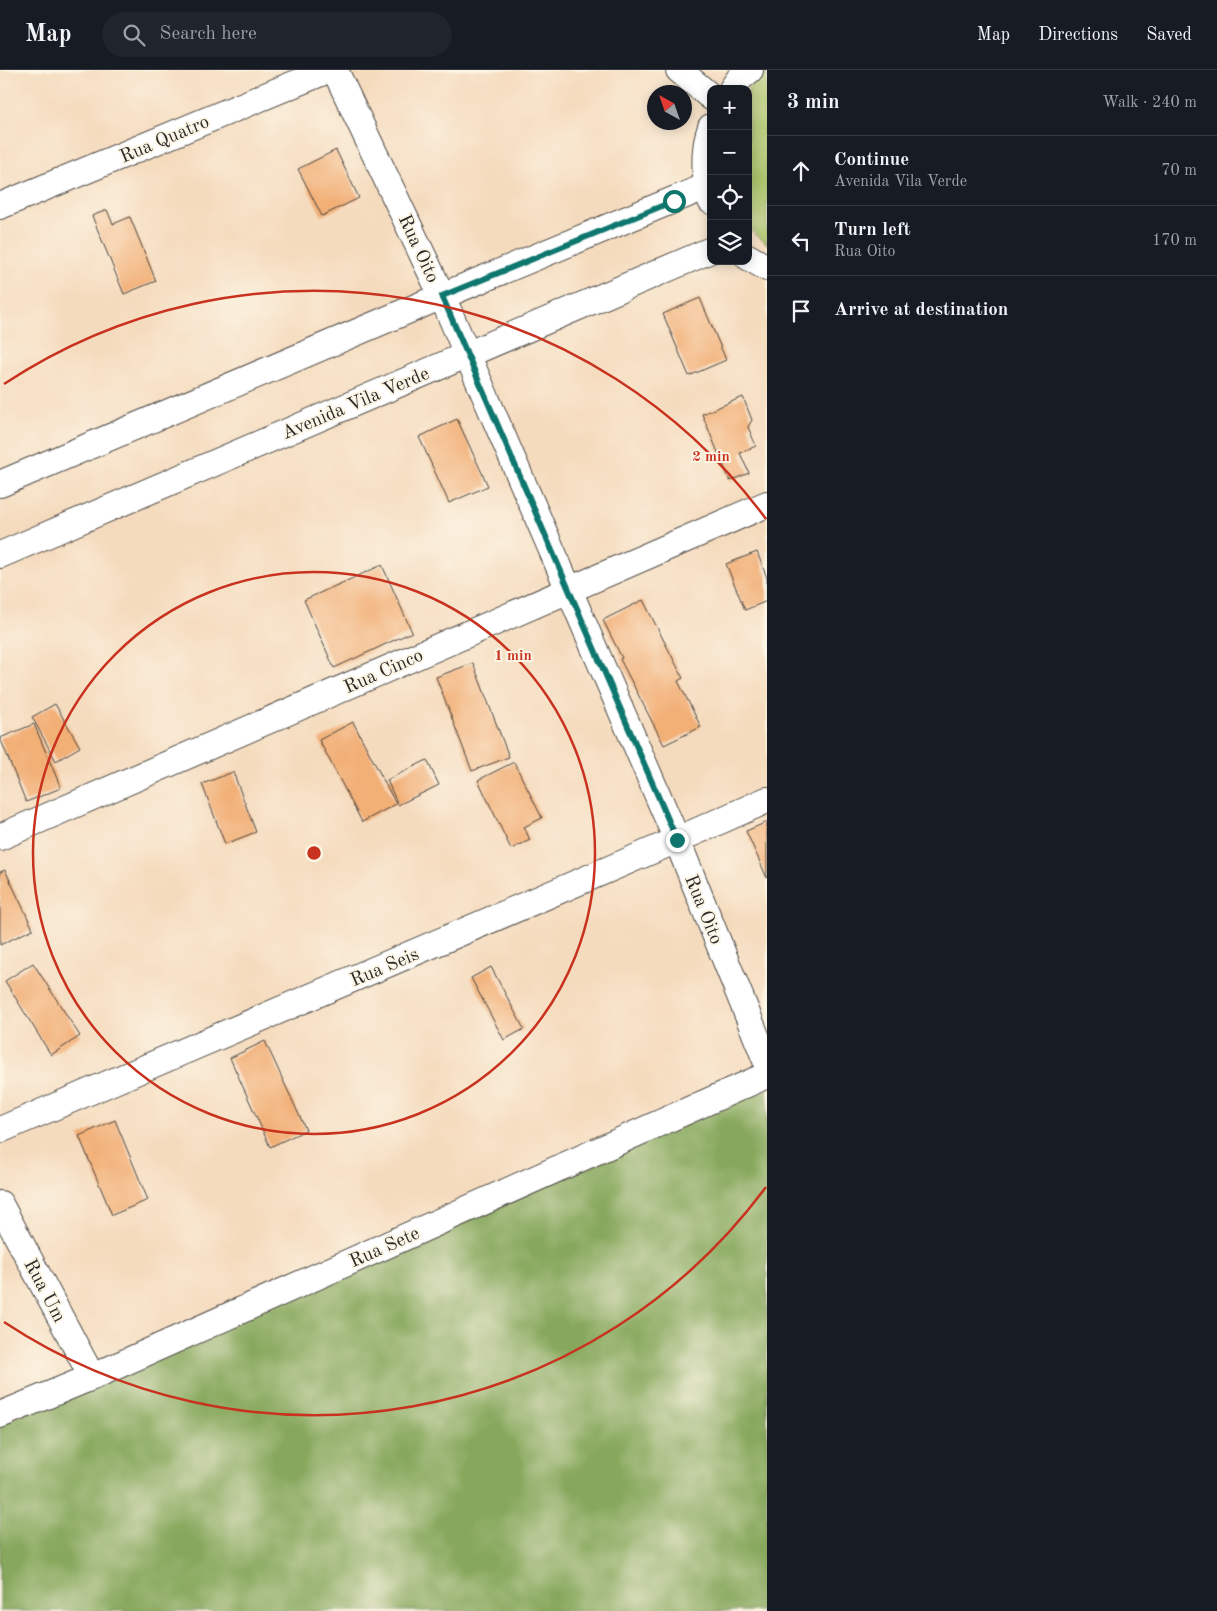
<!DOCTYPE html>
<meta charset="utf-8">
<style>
body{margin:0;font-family:"Old Standard TT",serif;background:#20242c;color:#f1f3f6}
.controls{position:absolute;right:15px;top:15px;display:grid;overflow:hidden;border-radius:10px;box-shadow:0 2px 12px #0003}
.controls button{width:45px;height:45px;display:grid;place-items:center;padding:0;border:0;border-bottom:1px solid #363941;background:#171b24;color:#f1f3f6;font:25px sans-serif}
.compass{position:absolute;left:647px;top:15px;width:45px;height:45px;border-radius:50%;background:#171b24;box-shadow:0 2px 12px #0003;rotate:320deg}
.stop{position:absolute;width:15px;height:15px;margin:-11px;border:4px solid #0f766e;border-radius:50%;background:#fff}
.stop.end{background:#0f766e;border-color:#fff;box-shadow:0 1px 5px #0008}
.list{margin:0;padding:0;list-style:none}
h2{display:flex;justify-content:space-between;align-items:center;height:65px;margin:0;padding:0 20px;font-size:21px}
h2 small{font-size:16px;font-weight:400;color:#9ea1a6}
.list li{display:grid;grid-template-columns:32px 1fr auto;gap:15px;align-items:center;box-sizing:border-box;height:70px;padding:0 20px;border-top:1px solid #363941}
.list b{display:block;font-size:19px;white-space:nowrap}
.list p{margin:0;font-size:16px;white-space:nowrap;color:#9ea1a6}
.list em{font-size:16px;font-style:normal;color:#9ea1a6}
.icon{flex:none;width:28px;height:28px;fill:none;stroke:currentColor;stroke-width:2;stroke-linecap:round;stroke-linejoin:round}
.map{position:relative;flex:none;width:767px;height:1541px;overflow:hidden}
header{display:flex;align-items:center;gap:30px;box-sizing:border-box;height:70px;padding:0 25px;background:#171b24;border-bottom:1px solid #363941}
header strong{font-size:24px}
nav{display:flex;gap:28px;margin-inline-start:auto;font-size:18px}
.search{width:350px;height:45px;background:#20242c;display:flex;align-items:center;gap:12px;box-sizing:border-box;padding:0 18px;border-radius:28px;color:#9ea1a6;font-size:19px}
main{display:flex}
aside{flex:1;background:#171b24}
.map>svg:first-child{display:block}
</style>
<header>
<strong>Map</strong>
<div class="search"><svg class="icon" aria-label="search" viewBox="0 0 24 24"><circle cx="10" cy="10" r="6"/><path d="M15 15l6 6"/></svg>Search here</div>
<nav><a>Map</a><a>Directions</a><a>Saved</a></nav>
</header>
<main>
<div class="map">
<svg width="767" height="1541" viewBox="0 0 767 1541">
<rect width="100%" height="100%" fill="#fcf5e5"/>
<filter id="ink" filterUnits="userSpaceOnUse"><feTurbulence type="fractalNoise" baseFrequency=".02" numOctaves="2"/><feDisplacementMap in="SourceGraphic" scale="10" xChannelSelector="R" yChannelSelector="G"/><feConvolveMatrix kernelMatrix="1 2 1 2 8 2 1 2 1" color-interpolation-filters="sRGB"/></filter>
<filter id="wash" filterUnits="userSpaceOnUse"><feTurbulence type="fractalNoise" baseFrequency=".0096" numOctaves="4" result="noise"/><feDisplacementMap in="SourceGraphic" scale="20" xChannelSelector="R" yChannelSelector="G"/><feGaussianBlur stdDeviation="1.12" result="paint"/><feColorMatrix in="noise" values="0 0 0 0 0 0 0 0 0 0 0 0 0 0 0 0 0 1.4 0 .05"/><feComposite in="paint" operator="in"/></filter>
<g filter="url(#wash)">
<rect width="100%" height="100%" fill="#f5dbbe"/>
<!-- green -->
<polygon fill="#a8c167" stroke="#6a7649" points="767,1 767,174 748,158 748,19 747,19"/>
<!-- forest -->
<polygon fill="#86a75c" stroke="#586944" points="767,1019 767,1541 0,1541 0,1354"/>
<g id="blocks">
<!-- building -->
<g fill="#f2af76">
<polygon points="336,80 359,128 322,146 298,99"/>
<polygon points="107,140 113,154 130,147 156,211 124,224 92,146"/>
<polygon points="700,228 726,290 689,306 663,244"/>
<polygon points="743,327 752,350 748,357 756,376 740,383 749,403 730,411 702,344"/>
<polygon points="457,349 488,416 449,433 419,367"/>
<polygon points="757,482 767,508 767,531 745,540 726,494"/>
<polygon points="382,495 412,562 334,598 304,530"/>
<polygon points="643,530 683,608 678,611 701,657 664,675 620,589 622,588 603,550"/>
<polygon points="473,593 509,687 472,701 436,607"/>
<polygon points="55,634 80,677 56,691 32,647"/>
<polygon points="353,652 396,734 362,752 319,670"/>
<polygon points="34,654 61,718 26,732 0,668"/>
<polygon points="427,690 439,715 398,735 387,710"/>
<polygon points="514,692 542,748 524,757 530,770 511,779 478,710"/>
<polygon points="233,702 256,762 225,774 202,714"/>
<polygon points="767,752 767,808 746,761"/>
<polygon points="5,800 33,859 0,875 0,802"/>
<polygon points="33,893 80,966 51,985 5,911"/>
<polygon points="491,897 524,959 504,970 471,908"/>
<polygon points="265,971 306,1060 270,1077 230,988"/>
<polygon points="115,1050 148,1130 112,1145 79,1066"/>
</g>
</g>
</g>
<g filter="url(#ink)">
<use href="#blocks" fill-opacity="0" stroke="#494541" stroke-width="1"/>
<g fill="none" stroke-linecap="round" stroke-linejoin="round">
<!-- minor casing -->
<g stroke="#494541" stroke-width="28">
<g id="minor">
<polyline points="335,0 442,226 677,770 767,993"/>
<polyline points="679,0 711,27"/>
<polyline points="732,19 739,9 750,0"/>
<path d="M711 57C703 79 704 108 711 131"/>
<polyline points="0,136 328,0"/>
<polyline points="748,187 767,198"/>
<polyline points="0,414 442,226 707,116"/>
<polyline points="0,485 711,180"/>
<polyline points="0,767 767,434"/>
<polyline points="0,1060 677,770 767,730"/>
<polyline points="0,1134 92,1307"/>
<polyline points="0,1345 92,1307 767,1005"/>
</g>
</g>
<!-- minor -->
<use href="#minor" stroke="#fff" stroke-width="26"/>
</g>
</g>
<g fill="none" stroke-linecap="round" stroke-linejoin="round" filter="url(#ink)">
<!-- route -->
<polyline stroke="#0f766e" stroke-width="6" points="674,131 442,226 677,770"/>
</g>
<!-- distance rings -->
<g fill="none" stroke="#c8321e" stroke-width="2.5">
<circle cx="314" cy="783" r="281"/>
<path d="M766 1117A562 562 0 0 1 4 1252M4 314A562 562 0 0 1 766 449"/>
</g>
<g text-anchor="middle" stroke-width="4" stroke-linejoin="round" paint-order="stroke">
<!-- street labels -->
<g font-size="19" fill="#2b2b2b" stroke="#fcf5e5">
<text transform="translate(164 68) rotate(-23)" y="7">Rua Quatro</text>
<text transform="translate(420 178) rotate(65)" y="7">Rua Oito</text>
<text transform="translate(355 332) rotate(-23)" y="7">Avenida Vila Verde</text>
<text transform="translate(383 600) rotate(-24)" y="7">Rua Cinco</text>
<text transform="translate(705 839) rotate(68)" y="7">Rua Oito</text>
<text transform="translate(384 896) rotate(-23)" y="7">Rua Seis</text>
<text transform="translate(384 1176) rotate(-24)" y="7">Rua Sete</text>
<text transform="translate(46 1220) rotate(62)" y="7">Rua Um</text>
</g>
</g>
<circle cx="314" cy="783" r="8" fill="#c8321e" stroke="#fcf5e5" stroke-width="2.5"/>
<g font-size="15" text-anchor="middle" font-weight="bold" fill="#c8321e" stroke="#fcf5e5" stroke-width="4" stroke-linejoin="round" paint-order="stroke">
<text x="711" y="391">2 min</text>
<text x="513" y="590">1 min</text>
</g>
</svg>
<div class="controls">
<button>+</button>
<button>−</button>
<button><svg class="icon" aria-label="locate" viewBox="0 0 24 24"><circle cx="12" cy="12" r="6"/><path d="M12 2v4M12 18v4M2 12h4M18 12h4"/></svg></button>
<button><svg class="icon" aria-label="layers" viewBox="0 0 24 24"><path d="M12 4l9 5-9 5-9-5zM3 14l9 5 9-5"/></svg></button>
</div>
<svg class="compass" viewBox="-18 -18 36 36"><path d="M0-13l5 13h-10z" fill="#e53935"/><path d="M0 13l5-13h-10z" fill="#9ea1a6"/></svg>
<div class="stop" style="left:674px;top:131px"></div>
<div class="stop end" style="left:677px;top:770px"></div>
</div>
<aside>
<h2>3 min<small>Walk · 240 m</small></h2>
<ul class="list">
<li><svg class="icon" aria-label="ahead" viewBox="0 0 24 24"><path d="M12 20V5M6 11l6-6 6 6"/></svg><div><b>Continue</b><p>Avenida Vila Verde</p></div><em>70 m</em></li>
<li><svg class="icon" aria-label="left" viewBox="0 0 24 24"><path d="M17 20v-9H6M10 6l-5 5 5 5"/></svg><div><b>Turn left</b><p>Rua Oito</p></div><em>170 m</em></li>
<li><svg class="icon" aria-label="arrive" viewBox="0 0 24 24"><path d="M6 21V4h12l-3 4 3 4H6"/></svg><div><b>Arrive at destination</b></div></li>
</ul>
</aside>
</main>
